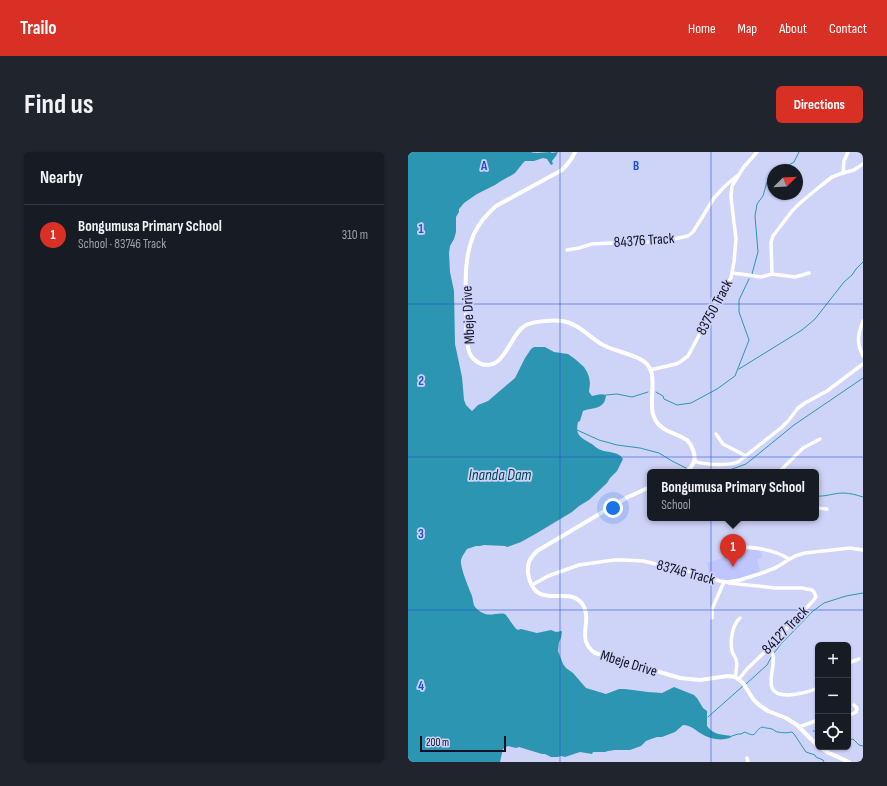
<!DOCTYPE html>
<meta charset="utf-8">
<style>
body{margin:0;font-family:"Sofia Sans Condensed",sans-serif;background:#20242c;color:#f1f3f6}
.controls{position:absolute;right:12px;bottom:12px;display:grid;overflow:hidden;border-radius:6px;box-shadow:0 1px 3px #0004}
.controls button{width:36px;height:36px;display:grid;place-items:center;padding:0;border:0;border-bottom:1px solid #363941;background:#171b24;color:#f1f3f6;font:20px sans-serif}
.compass{position:absolute;left:359px;top:12px;width:36px;height:36px;border-radius:50%;background:#171b24;box-shadow:0 1px 3px #0004;rotate:66deg}
.scale{position:absolute;left:12px;bottom:10px;width:86px;box-sizing:border-box;padding-left:4px;border:2px solid #101026;border-top:0;font-size:11px;line-height:14px;white-space:nowrap;color:#101026;-webkit-text-stroke:3px #ced3f8;paint-order:stroke}
.you{position:absolute;left:205px;top:356px;width:14px;height:14px;margin:-10px;border:3px solid #fff;border-radius:50%;background:#1a73e8;box-shadow:0 0 0 6px #1a73e833}
.badge{display:grid;place-items:center;width:26px;height:26px;border-radius:50%;background:#d93025;color:#fff;font-size:13px;font-weight:700}
.pin{position:absolute;translate:-50% -33px;filter:drop-shadow(0 1px 2px #0008)}
.pin::after{content:'';position:absolute;top:21px;width:14px;height:12px;background:inherit;clip-path:polygon(0 0,100% 0,50% 100%)}
.popup{position:absolute;left:239px;top:317px;width:172px;height:52px;box-sizing:border-box;display:grid;place-content:center;border-radius:6px;background:#171b24;filter:drop-shadow(0 1px 3px #0005);font-size:13px;white-space:nowrap;color:#9ea1a6}
.popup b{font-size:15px;color:#f1f3f6}
.popup::after{content:'';position:absolute;left:50%;top:100%;margin-left:-8px;border:8px solid transparent;border-top-color:#171b24}
.list{margin:0;padding:0;list-style:none}
h2{display:flex;justify-content:space-between;align-items:center;height:52px;margin:0;padding:0 16px;font-size:17px}
h2 small{font-size:13px;font-weight:400;color:#9ea1a6}
.list li{display:grid;grid-template-columns:26px 1fr auto;gap:12px;align-items:center;box-sizing:border-box;height:60px;padding:0 16px;border-top:1px solid #363941}
.list b{display:block;font-size:15px;white-space:nowrap}
.list p{margin:0;font-size:13px;white-space:nowrap;color:#9ea1a6}
.list em{font-size:13px;font-style:normal;color:#9ea1a6}
.icon{flex:none;width:22px;height:22px;fill:none;stroke:currentColor;stroke-width:2;stroke-linecap:round;stroke-linejoin:round}
.map{position:relative;flex:none;width:455px;height:610px;overflow:hidden;border-radius:6px}
header{display:flex;align-items:center;gap:24px;box-sizing:border-box;height:56px;padding:0 20px;background:#d93025;color:#fff}
header strong{font-size:19px}
nav{display:flex;gap:22px;margin-inline-start:auto;font-size:14px}
.intro{display:flex;align-items:center;justify-content:space-between;box-sizing:border-box;height:96px;padding:0 24px}
h1{margin:0;font-size:28px}
.button{padding:10px 18px;border-radius:6px;background:#d93025;color:#fff;font-size:14px;font-weight:700}
main{display:flex;gap:24px;padding:0 24px}
aside{flex:1;background:#171b24;border-radius:6px;box-shadow:0 1px 3px #0004}
.map>svg:first-child{display:block}
</style>
<header>
<strong>Trailo</strong>
<nav><a>Home</a><a>Map</a><a>About</a><a>Contact</a></nav>
</header>
<div class="intro"><h1>Find us</h1><a class="button">Directions</a></div>
<main>
<aside>
<h2>Nearby<small></small></h2>
<ul class="list">
<li><span class="badge">1</span><div><b>Bongumusa Primary School</b><p>School · 83746 Track</p></div><em>310 m</em></li>
</ul>
</aside>
<div class="map">
<svg width="455" height="610" viewBox="0 0 455 610">
<rect width="100%" height="100%" fill="#ced3f8"/>
<!-- built -->
<polygon fill="#bfc5fd" points="346,396 352,397 354,406 349,407 352,420 320,430 301,423 299,411"/>
<!-- water -->
<path fill="#2c96b2" d="M0 0H123C128 2 136 0 142 0L144 1 150 0 148 4 144 9 145 12 143 13 139 7 135 6 126 9H117L115 11 107 21 104 23 93 29 87 33 69 42 56 51 51 57V60L48 65V80L46 87 42 94 41 101 42 120 46 139 47 192 54 225 56 248 58 253 64 259 70 253 80 249 107 226 117 206 123 197 126 195H137L146 200 160 202 167 207 176 215 179 220 181 225 182 231 181 240 184 244C188 243 193 241 198 243 197 258 185 255 175 259L172 269 170 270C167 283 172 285 182 291 186 293 189 297 193 298 200 301 211 299 215 307L209 319 202 326 199 331 181 348 171 354 164 360 129 381 113 390 99 395 97 394 76 393 72 394H68L59 397C57 400 54 404 53 408 52 416 61 436 64 444 65 447 65 451 66 453 67 456 72 460 75 461 82 465 89 460 97 462 101 466 106 476 110 478L113 477 129 481 143 478 148 480 154 479 153 486 151 490 150 499 155 512 158 516 165 521 178 536 198 542 211 537H217L240 540 254 541 266 535 286 543 289 546 295 556 299 559V574C307 584 313 582 324 584L322 586C312 589 301 587 292 581 286 577 282 573 275 573L267 580 254 585H249L243 587 238 589 233 594 222 598H207L200 599 197 600H185L184 602 172 600 157 605 153 604 150 605H143L137 602H134L111 595 108 596 100 594 95 597 92 610H0Z"/>
<g fill="none" stroke-linecap="round" stroke-linejoin="round">
<!-- stream -->
<g stroke="#2c96b2" stroke-width="1">
<polyline points="373,18 386,10 391,0"/>
<polyline points="344,122 350,100 347,64 349,52 355,44 359,30 365,27"/>
<polyline points="331,217 394,178 407,167 436,130 444,123 448,117 455,110"/>
<polyline points="248,240 255,244 256,247 269,253 283,251 309,237 327,224 341,188 331,160 331,148 341,127"/>
<polyline points="198,243 209,242 224,245 240,240"/>
<polyline points="169,278 191,288 209,293 232,296 251,301 264,309 278,316"/>
<polyline points="316,320 338,312 386,273 455,226"/>
<path d="M408 344C417 345 426 341 435 341 442 341 449 343 455 345"/>
<polyline points="366,501 373,492 405,459 416,451 438,444 455,441"/>
<polyline points="338,532 359,513 364,504"/>
<polyline points="300,565 335,534"/>
<polyline points="405,579 410,579"/>
<path d="M324 584 330 582H333L337 580C350 587 345 579 354 575 357 576 360 576 364 577 367 578 367 580 370 580 375 581 380 581 384 580L386 582 398 600 407 603 408 605 415 608 416 610"/>
<polyline points="440,588 445,587 451,593 455,594"/>
</g>
<!-- minor -->
<g stroke="#fff" stroke-width="3.5">
<polyline points="440,0 436,9 435,21 446,18 455,12"/>
<polyline points="159,98 171,96 184,92 202,91 218,92 261,88 280,84 285,80 306,46 317,34 329,24"/>
<polyline points="324,121 340,123 353,125 364,122 387,125 401,121"/>
<polyline points="364,122 363,90 365,84 384,59 392,51 410,36 424,25 435,21"/>
<path d="M455 169C450 183 448 190 455 204"/>
<polyline points="242,218 268,212 272,210 280,204 306,155 310,143 323,126 326,110 328,87 324,54 323,44 324,34 335,16 349,0"/>
<polyline points="308,282 315,292 338,304"/>
<path d="M286 309C296 313 320 314 330 310L374 275 380 269 390 256 397 251 419 239 455 212"/>
<polyline points="371,320 395,296 412,287"/>
<polyline points="408,356 419,357"/>
<path d="M329 395C347 395 365 397 381 407"/>
<polyline points="321,431 367,436 394,436 404,438 406,440 408,445 404,450 378,477 368,489 339,517 331,527"/>
<polyline points="124,433 140,424 171,413 206,408 216,408 235,409 283,420 312,429 319,430 332,428 354,421 367,416 387,404 397,401 442,396 455,398"/>
<polyline points="304,466 304,457 316,430"/>
<path d="M359 497C361 498 363 499 364 501 366 504 365 509 365 513 362 531 359 544 382 543 392 542 401 540 410 536"/>
<polyline points="440,511 451,507"/>
<path d="M327 525C328 520 330 513 328 508 328 505 325 503 324 499 322 489 324 473 332 466"/>
<path d="M440 564 448 560C450 557 449 555 446 553"/>
<polyline points="391,575 410,568"/>
<polyline points="339,606 340,610"/>
</g>
<!-- tertiary -->
<g stroke="#fff" stroke-width="4">
<path d="M167 0C164 7 160 12 154 18L88 54C79 62 71 71 66 82 55 107 58 136 58 163 58 175 57 190 62 202 64 206 69 210 73 212 98 219 101 182 118 173 126 169 145 168 154 169 170 171 181 185 195 193 207 199 220 201 232 207 261 221 226 264 260 279 266 282 273 284 279 288 284 293 288 303 286 310 284 314 282 317 279 320"/>
<path d="M242 335 220 345 129 399C122 406 119 411 120 421 126 462 162 431 175 453 185 469 167 487 187 501L272 526 292 528 320 524 327 525 335 531 345 547 351 553 360 559 378 566 389 573 410 594"/>
<polyline points="412,595 421,601 441,610"/>
</g>
</g>
<!-- grid -->
<path fill="none" stroke="#1d4ed8" stroke-width="1" stroke-opacity="0.55" d="M152 0V610M303 0V610M0 152H455M0 305H455M0 458H455"/>
<g text-anchor="middle" stroke-width="3.5" stroke-linejoin="round" paint-order="stroke">
<!-- street labels -->
<g font-size="15" fill="#101026" stroke="#ced3f8">
<text transform="translate(236 88) rotate(-4)" y="5">84376 Track</text>
<text transform="translate(306 155) rotate(-62)" y="5">83750 Track</text>
<text transform="translate(60 163) rotate(-93)" y="5">Mbeje Drive</text>
<text transform="translate(278 420) rotate(15)" y="5">83746 Track</text>
<text transform="translate(377 478) rotate(-46)" y="5">84127 Track</text>
<text transform="translate(221 511) rotate(17)" y="5">Mbeje Drive</text>
</g>
<!-- water labels -->
<g font-size="16" font-style="italic" fill="#003f4e" stroke="#ced3f8">
<text x="92" y="328">Inanda Dam</text>
</g>
</g>
<g font-size="13" text-anchor="middle" font-weight="bold" fill="#1d4ed8" stroke="#ced3f8" stroke-width="3.5" stroke-linejoin="round" paint-order="stroke">
<text x="76" y="18">A</text>
<text x="228" y="18">B</text>
<text x="13" y="81">1</text>
<text x="13" y="233">2</text>
<text x="13" y="386">3</text>
<text x="13" y="538">4</text>
</g>
</svg>
<div class="controls">
<button>+</button>
<button>−</button>
<button><svg class="icon" aria-label="locate" viewBox="0 0 24 24"><circle cx="12" cy="12" r="6"/><path d="M12 2v4M12 18v4M2 12h4M18 12h4"/></svg></button>
</div>
<svg class="compass" viewBox="-18 -18 36 36"><path d="M0-13l5 13h-10z" fill="#e53935"/><path d="M0 13l5-13h-10z" fill="#9ea1a6"/></svg>
<div class="scale">200 m</div>
<div class="you"></div>
<div class="pin badge" style="left:325px;top:415px">1</div>
<div class="popup"><b>Bongumusa Primary School</b>School</div>
</div>
</main>
